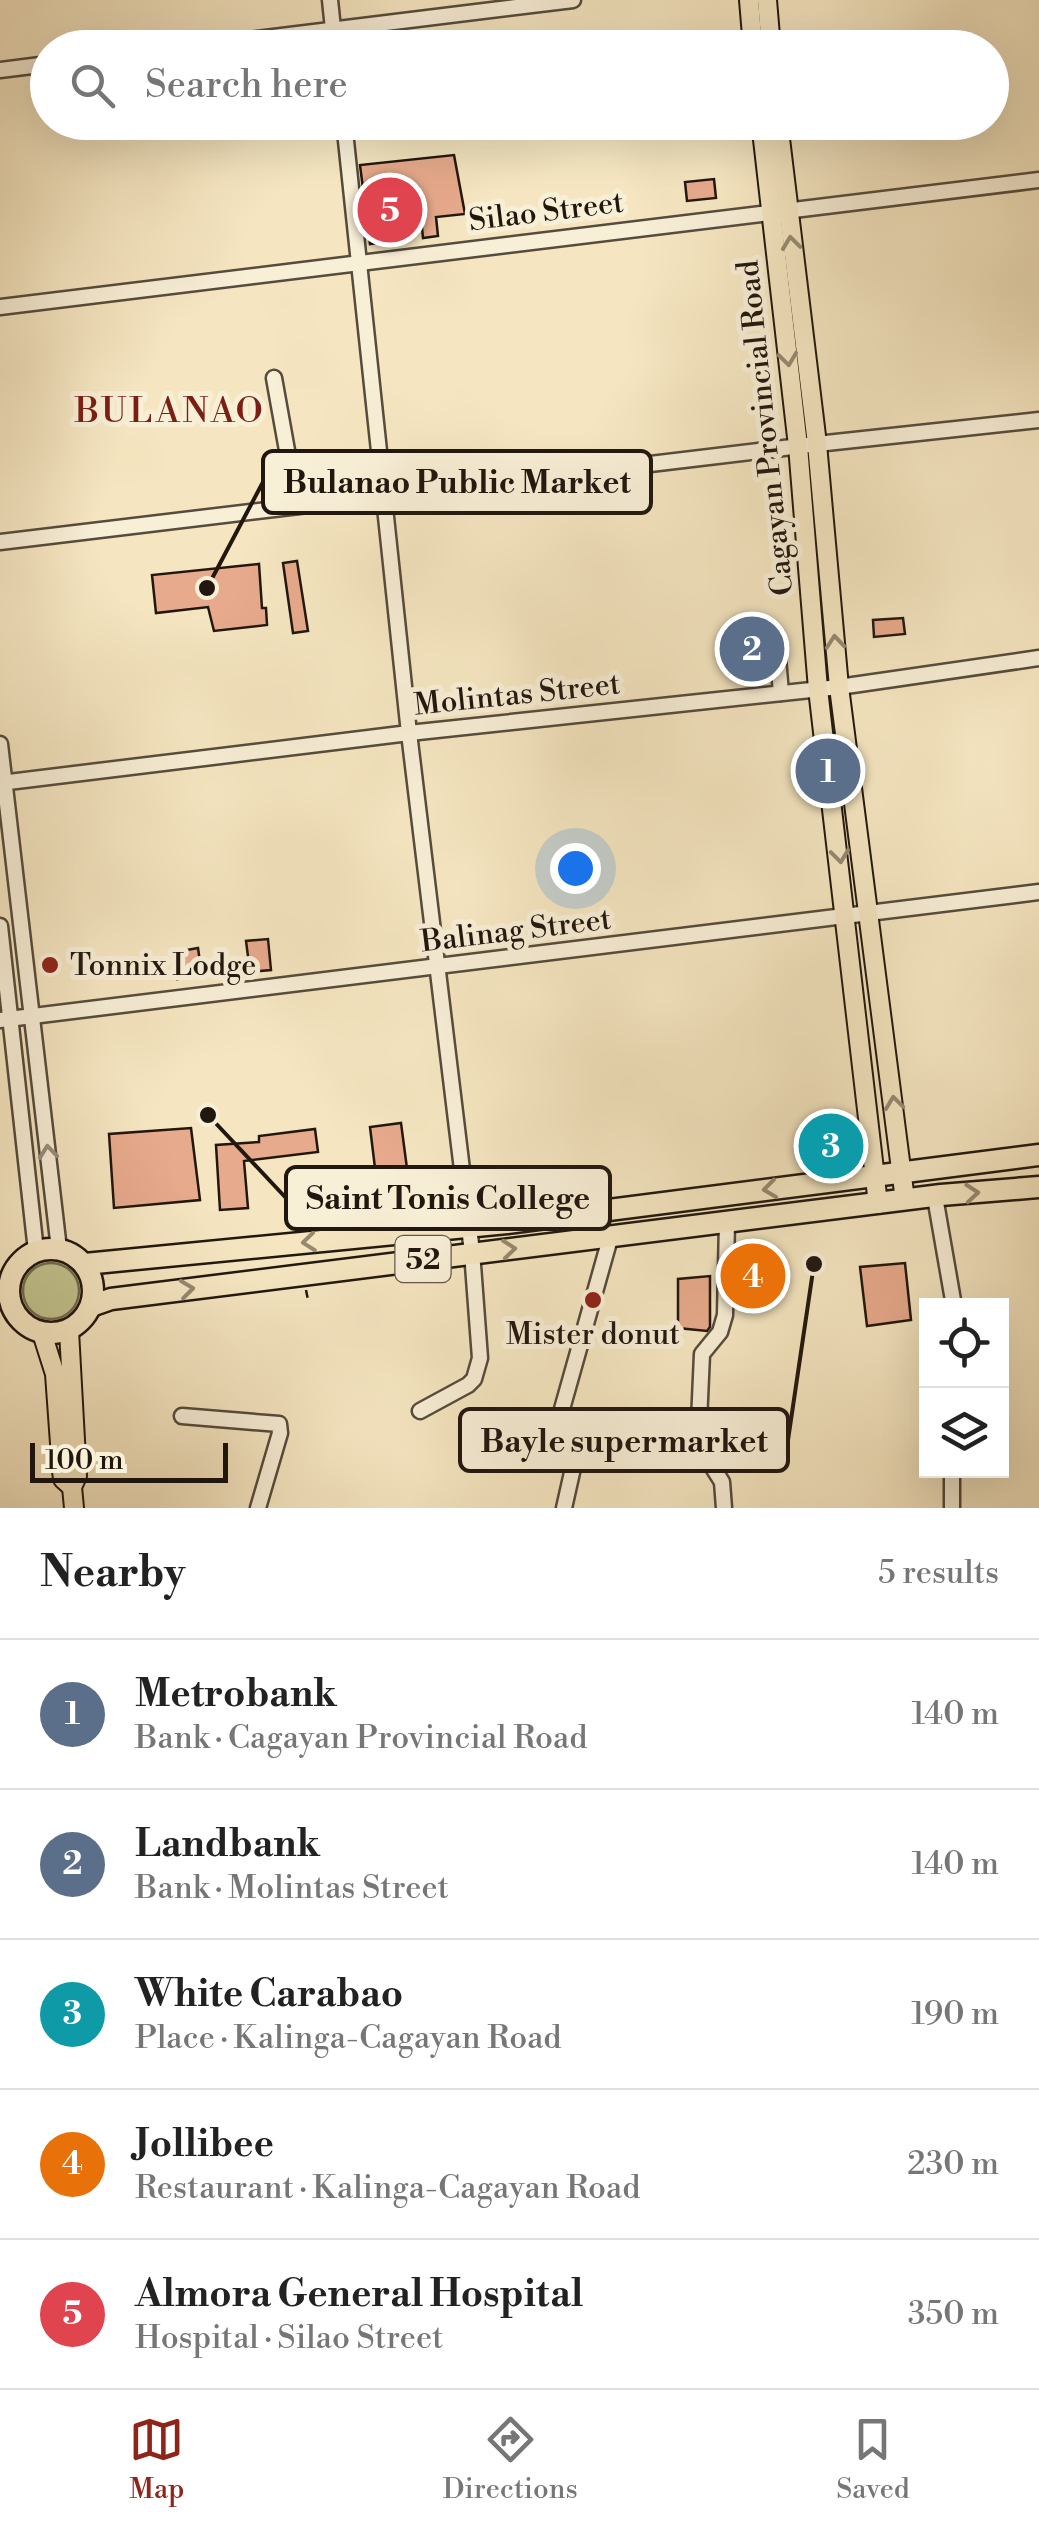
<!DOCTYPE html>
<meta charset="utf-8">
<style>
body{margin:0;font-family:"Libre Bodoni",serif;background:#f6f6f6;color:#222}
.controls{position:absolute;right:30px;bottom:30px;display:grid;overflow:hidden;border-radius:0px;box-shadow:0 10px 40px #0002}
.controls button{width:90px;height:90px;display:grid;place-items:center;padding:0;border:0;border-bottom:2px solid #e0e0e0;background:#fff;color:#222;font:50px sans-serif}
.scale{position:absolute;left:30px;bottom:25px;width:198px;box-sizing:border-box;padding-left:10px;border:5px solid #21170f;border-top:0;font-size:28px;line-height:35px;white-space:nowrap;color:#21170f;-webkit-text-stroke:8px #f8efd7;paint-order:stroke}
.you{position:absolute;left:575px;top:868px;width:35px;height:35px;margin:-25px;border:8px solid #fff;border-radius:50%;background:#1a73e8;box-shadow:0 0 0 15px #1a73e833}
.badge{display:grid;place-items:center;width:65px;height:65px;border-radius:50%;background:#8f2418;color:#fff;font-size:32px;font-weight:700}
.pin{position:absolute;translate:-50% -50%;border:5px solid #fff;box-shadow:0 2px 10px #0006}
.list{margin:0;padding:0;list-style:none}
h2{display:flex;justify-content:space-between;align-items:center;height:130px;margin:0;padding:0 40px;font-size:42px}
h2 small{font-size:32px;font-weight:400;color:#767676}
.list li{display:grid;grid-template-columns:65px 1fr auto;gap:30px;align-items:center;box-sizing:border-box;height:150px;padding:0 40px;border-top:2px solid #e0e0e0}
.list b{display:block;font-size:38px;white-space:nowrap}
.list p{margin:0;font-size:32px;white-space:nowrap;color:#767676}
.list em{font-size:32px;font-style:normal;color:#767676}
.icon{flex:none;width:55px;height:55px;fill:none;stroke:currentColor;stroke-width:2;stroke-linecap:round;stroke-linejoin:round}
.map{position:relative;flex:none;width:1039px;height:1508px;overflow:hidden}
.search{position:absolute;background:#fff;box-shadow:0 10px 40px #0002;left:30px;right:30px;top:30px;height:110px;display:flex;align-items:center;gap:25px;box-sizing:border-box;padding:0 35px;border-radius:55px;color:#767676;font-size:38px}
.sheet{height:880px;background:#fff}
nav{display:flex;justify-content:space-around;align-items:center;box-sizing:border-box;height:140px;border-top:2px solid #e0e0e0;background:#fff;font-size:28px;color:#767676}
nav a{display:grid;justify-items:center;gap:5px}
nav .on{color:#8f2418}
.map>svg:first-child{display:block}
</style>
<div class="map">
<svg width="1039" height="1508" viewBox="0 0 1039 1508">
<rect width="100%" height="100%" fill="#f5e6c1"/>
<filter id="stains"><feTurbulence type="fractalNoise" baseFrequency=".002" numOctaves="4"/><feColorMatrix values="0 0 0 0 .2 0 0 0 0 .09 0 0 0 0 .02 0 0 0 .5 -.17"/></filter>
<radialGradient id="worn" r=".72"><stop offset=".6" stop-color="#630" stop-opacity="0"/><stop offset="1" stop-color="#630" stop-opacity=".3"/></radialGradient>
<!-- green -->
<circle fill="#c2c38e" stroke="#726d4e" stroke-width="2.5" cx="51" cy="1291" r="28"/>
<!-- building -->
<g fill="#e7aa8c" stroke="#21170f" stroke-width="2.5">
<polygon points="454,155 465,214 436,217 438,236 423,238 421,217 389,220 392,241 370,244 360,165"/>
<polygon points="714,179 716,198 687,201 685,182"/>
<polygon points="297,561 308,631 293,633 283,563"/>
<polygon points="259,564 262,608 266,608 267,625 214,631 208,607 156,613 152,575"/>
<polygon points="903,618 905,634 874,637 873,620"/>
<polygon points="763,620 769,673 741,677 734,624"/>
<polygon points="268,939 271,970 250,972 246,941"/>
<polygon points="198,948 202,976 177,979 174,958 181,957 181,951"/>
<polygon points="401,1123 408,1176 405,1176 407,1198 379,1201 370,1127"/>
<polygon points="191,1128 200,1200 114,1208 109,1134"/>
<polygon points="315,1129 318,1152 244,1161 248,1208 220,1210 216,1145 259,1142 259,1136"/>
<polygon points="905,1263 911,1320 867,1326 860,1267"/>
<polygon points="710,1276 710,1327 707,1331 678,1328 678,1279"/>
</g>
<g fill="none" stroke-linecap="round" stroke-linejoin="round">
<!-- minor casing -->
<g stroke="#564b3c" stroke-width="19">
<g id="minor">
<polyline points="330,0 335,48"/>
<polyline points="183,48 573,0"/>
<polyline points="0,70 48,64"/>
<polyline points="344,122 409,733 472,1252 480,1358 474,1379 468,1385 420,1411"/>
<polyline points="0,307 1039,180"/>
<polyline points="274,378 297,506"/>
<polyline points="0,542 817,444 1039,420"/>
<polyline points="776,635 781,693"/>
<polyline points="0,744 59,1249"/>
<polyline points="0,783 409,733 839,687 1039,658"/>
<polyline points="0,926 36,1251"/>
<polyline points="0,1020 1039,892"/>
<polyline points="935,1197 954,1306"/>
<polyline points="182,1416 279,1424 280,1433 258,1508"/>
<path d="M564 1508 580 1437C576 1424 564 1422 562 1409L611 1235"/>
<polyline points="724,1508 722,1482 698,1444 702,1354 720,1332 725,1315 727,1222"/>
<polyline points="952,1508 952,1470"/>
</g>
</g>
<!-- major casing -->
<g stroke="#21170f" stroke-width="22">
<g id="major">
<polyline points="749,0 753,48"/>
<polyline points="767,0 771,48"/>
<polyline points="761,122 798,446 818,689 878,1204"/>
<polyline points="778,122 817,444 839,687 905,1200"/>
<polyline points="69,1331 77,1476 72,1487 74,1508"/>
<polyline points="42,1333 55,1374 62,1471 63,1479 72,1487"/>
</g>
</g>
<!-- highway casing -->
<g stroke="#21170f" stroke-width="25">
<g id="highway">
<circle cx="51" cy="1291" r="42"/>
<polyline points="85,1264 507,1223 1039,1155"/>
<polyline points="91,1306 111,1299 941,1195 1039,1187"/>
</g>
</g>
<!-- path -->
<polyline stroke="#21170f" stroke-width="2.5" stroke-dasharray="8 5" stroke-linecap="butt" points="306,1290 308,1300"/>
<!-- minor -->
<use href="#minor" stroke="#f8efd7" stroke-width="14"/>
<!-- major -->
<use href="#major" stroke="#f5e6c1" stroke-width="18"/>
<!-- highway -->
<use href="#highway" stroke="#f5e6c1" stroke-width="20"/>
</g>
<!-- one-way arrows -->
<defs><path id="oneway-chevron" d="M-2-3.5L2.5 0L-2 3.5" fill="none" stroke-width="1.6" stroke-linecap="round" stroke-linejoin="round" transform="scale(2.5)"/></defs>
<g stroke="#968971">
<use href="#oneway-chevron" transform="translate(791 243) rotate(-97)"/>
<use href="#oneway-chevron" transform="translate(788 359) rotate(83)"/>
<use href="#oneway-chevron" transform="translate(835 642) rotate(-95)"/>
<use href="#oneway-chevron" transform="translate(840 856) rotate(83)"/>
<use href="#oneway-chevron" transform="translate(894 1103) rotate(-97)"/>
<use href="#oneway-chevron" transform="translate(770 1189) rotate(173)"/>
<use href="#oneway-chevron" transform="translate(972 1193) rotate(-5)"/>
<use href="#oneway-chevron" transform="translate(309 1242) rotate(174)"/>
<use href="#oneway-chevron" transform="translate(509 1249) rotate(-6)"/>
<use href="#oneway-chevron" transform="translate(187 1289) rotate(-7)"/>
</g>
<use stroke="#978e7d" href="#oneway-chevron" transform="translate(48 1152) rotate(-96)"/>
<!-- markers -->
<g fill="#8f2418" stroke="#f8efd7" stroke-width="4">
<circle cx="50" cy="965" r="10"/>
<circle cx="593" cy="1300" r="10"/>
</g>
<g text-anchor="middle" stroke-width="10" stroke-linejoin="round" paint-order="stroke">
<!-- shield labels -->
<rect fill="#f8efd7" stroke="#62584b" stroke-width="2.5" x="395.5" y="1236" width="55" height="46" rx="8"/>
<g font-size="28" font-weight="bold" fill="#21170f">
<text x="423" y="1269">52</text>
</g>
<!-- street labels -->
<g font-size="30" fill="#21170f" stroke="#f8efd7">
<text transform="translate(546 211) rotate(-7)" y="10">Silao Street</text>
<text transform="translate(765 428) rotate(-96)" y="10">Cagayan Provincial Road</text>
<text transform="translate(517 694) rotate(-6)" y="10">Molintas Street</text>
<text transform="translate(516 930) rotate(-7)" y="10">Balinag Street</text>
</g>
<!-- poi labels -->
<g font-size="30" fill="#21170f" stroke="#f8efd7" text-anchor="start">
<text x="70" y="975">Tonnix Lodge</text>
<text x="593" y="1344" text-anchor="middle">Mister donut</text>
</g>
<!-- quarter labels -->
<g font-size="35" letter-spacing="2.5" fill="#7a1f14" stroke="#f8efd7">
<text x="170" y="422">BULANAO</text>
</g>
</g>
<!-- callouts -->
<path fill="none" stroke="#21170f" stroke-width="4" d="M207 588L263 482M208 1115L286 1198M814 1264L788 1440"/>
<g fill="#21170f" stroke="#f8efd7" stroke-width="4">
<circle cx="207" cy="588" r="10"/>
<circle cx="208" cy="1115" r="10"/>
<circle cx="814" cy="1264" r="10"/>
</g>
<g fill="#f8efd7" stroke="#21170f" stroke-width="4">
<rect x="263" y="451" width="388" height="62" rx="10"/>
<rect x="286" y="1167" width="324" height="62" rx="10"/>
<rect x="460" y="1409" width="328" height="62" rx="10"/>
</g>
<g font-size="32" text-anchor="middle" font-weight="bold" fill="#21170f">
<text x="457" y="493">Bulanao Public Market</text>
<text x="448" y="1209">Saint Tonis College</text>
<text x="624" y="1452">Bayle supermarket</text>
</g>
<rect width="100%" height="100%" filter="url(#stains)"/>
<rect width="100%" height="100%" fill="url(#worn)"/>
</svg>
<div class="controls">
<button><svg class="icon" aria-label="locate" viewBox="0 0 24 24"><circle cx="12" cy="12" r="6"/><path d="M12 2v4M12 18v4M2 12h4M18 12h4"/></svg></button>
<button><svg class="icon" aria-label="layers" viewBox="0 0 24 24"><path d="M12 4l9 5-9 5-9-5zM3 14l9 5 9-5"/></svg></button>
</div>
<div class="scale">100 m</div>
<div class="you"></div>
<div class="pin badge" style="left:828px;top:771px;background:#5c6f8a">1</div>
<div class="pin badge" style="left:752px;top:649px;background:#5c6f8a">2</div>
<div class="pin badge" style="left:831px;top:1146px;background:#0f9aa8">3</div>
<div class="pin badge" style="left:753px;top:1276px;background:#e8710a">4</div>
<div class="pin badge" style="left:390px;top:210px;background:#e0444e">5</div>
<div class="search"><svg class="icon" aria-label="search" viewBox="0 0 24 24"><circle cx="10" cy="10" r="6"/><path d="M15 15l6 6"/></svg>Search here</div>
</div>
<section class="sheet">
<h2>Nearby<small>5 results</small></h2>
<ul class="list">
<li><span class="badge" style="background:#5c6f8a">1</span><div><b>Metrobank</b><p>Bank · Cagayan Provincial Road</p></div><em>140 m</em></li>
<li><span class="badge" style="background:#5c6f8a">2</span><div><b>Landbank</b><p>Bank · Molintas Street</p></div><em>140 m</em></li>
<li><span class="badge" style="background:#0f9aa8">3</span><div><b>White Carabao</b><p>Place · Kalinga-Cagayan Road</p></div><em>190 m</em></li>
<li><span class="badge" style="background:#e8710a">4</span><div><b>Jollibee</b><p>Restaurant · Kalinga-Cagayan Road</p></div><em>230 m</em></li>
<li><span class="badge" style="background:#e0444e">5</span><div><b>Almora General Hospital</b><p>Hospital · Silao Street</p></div><em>350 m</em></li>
</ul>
</section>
<nav>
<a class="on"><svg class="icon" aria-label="map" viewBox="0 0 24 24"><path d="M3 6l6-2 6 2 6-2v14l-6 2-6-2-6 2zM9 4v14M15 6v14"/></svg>Map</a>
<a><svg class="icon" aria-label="directions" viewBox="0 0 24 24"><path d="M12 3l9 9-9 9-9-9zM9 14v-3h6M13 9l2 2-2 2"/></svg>Directions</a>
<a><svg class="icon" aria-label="saved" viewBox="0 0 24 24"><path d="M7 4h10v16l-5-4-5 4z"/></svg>Saved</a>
</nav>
